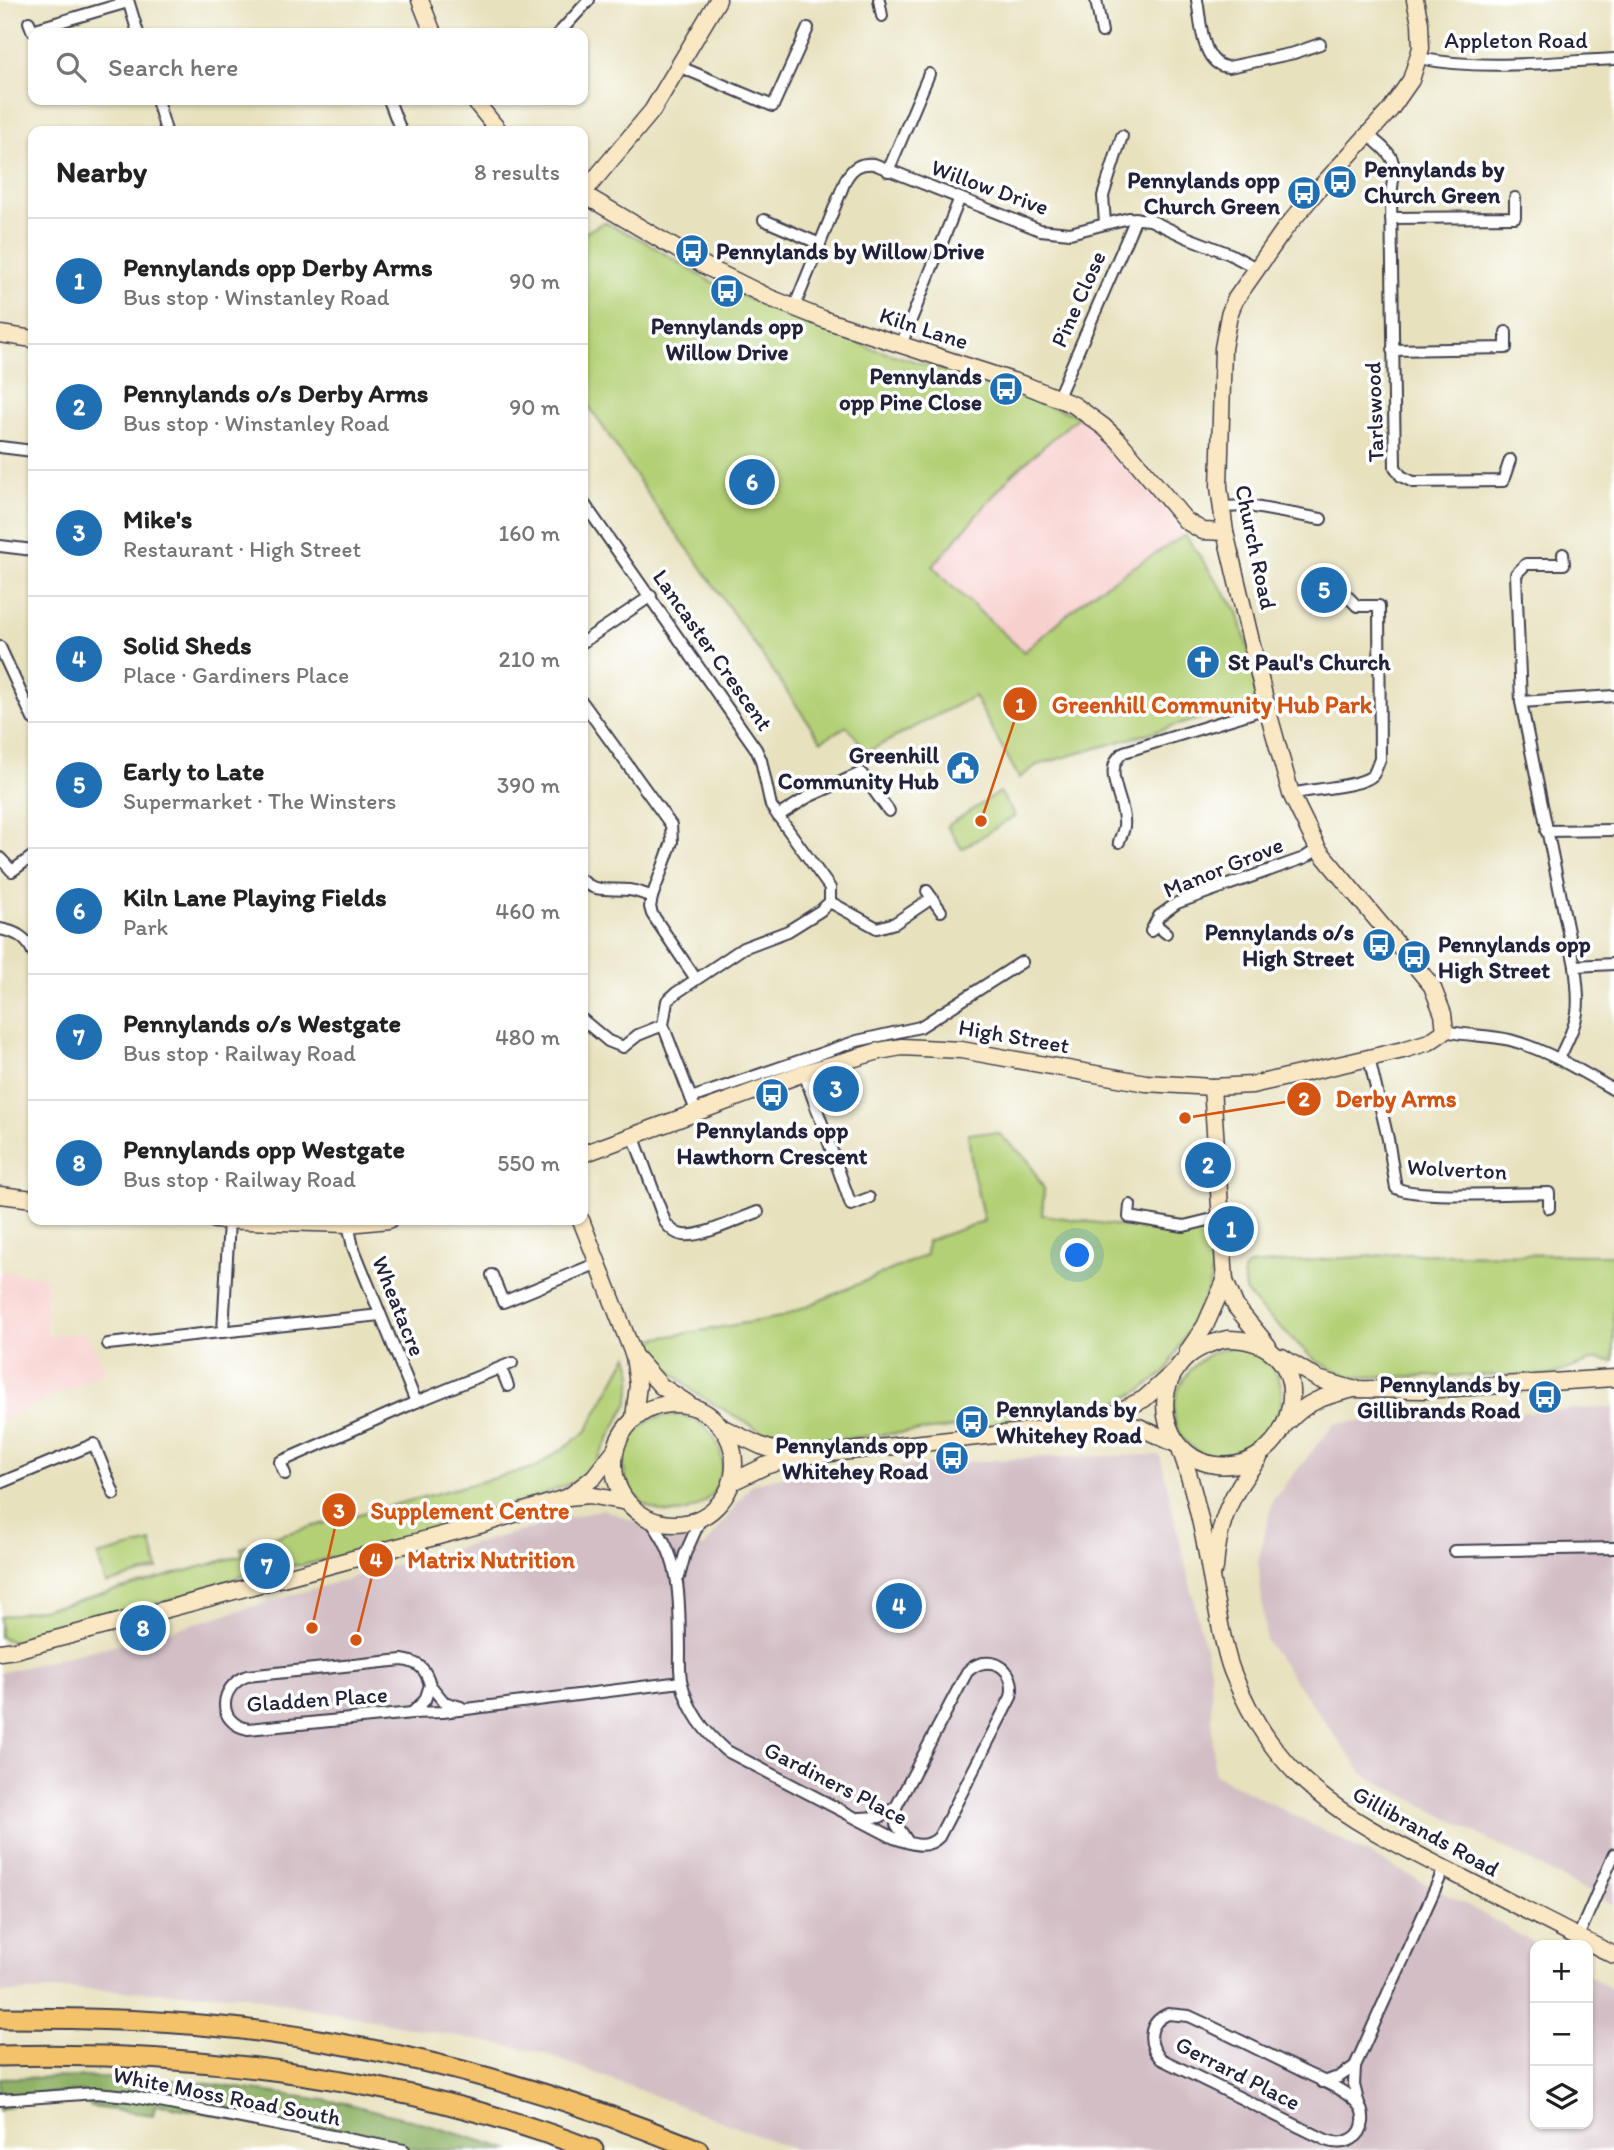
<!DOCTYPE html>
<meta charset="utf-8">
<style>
body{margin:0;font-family:Itim,sans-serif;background:#f6f6f6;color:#222}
.controls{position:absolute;right:21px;bottom:21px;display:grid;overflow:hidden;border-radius:14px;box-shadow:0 2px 5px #0004}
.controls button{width:63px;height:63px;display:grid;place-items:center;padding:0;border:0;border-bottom:2px solid #e0e0e0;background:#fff;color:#222;font:35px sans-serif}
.you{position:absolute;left:1078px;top:1256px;width:24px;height:24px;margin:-18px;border:5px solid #fff;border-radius:50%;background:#1a73e8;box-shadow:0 0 0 10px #1a73e833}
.badge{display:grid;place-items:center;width:46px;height:46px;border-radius:50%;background:#1f6fb2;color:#fff;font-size:23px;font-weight:700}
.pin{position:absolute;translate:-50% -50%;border:4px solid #fff;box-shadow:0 2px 7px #0006}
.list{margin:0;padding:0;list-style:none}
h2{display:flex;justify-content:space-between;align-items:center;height:91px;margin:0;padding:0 28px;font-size:30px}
h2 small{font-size:23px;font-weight:400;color:#767676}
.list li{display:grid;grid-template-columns:46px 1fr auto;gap:21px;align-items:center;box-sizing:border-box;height:126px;padding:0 28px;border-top:2px solid #e0e0e0}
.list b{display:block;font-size:26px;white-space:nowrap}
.list p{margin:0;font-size:23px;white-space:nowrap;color:#767676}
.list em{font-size:23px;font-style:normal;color:#767676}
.icon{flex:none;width:38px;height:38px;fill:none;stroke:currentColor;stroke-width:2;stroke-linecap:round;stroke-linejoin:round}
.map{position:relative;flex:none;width:1614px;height:2150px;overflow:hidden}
.search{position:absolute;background:#fff;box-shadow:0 2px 5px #0004;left:28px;top:28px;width:560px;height:77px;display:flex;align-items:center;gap:18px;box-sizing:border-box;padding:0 24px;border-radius:14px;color:#767676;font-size:26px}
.panel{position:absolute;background:#fff;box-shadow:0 2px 5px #0004;left:28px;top:126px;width:560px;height:1099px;border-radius:14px}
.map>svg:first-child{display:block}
</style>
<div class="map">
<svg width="1614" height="2150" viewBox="0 0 1614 2150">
<rect width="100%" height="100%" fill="#fff"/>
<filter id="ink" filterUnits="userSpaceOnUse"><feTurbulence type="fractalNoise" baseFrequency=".0143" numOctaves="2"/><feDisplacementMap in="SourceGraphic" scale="14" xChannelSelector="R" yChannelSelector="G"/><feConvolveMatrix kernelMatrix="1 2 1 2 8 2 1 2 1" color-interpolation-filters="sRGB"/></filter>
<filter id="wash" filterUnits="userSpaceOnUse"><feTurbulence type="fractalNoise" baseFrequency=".00686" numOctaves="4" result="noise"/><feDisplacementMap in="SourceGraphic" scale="28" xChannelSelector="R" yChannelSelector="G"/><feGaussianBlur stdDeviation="1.57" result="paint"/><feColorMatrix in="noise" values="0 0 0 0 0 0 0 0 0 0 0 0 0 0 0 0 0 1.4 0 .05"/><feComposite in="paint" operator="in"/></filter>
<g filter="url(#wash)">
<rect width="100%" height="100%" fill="#e7e1bd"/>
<!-- built -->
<g fill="#f7d0ce">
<polygon points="938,368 1079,416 1137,471 1185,535 1092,593 1024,652 944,579 841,452"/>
<polygon points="0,1271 46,1277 46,1335 86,1333 107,1372 0,1421"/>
</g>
<!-- industrial -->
<g fill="#d2bec4">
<polygon points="1614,1407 1614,1905 1363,1774 1266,1641 1258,1562 1273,1500 1335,1423"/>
<polygon points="1160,1455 1210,1669 1214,1774 1469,1906 1537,1945 1535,2124 1588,2124 1588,1975 1614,1990 1614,2150 796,2150 540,2052 240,1995 72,1989 0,1993 0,1673 154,1635 396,1565 602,1509 704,1548 752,1484 798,1473 1043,1457"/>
</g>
<!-- green -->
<g fill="#b4d076" stroke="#6b7958" stroke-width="2">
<polygon points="604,222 642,240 708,280 766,307 873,349 938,368 1079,416 1012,474 933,566 944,579 1024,652 1092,593 1185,535 1238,612 1262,701 1037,765 1019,778 974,696 867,752 847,726 821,741 697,561 659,511 583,397 583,234"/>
<polygon points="1000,792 1015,816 962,849 947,826"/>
<polygon points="968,1133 998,1133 1028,1160 1044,1189 1042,1215 1183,1235 1184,1226 1209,1225 1213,1256 1211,1279 1205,1297 1166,1372 1141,1390 1109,1407 1003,1423 818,1441 766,1434 695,1393 651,1353 652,1339 781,1317 926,1255 927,1241 984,1221 972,1167"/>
<polygon points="1401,1254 1614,1255 1614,1361 1596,1359 1552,1375 1351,1377 1316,1361 1259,1308 1245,1291 1243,1271 1248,1265"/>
<path d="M1235 1347C1319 1361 1276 1473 1211 1456 1145 1438 1176 1351 1235 1347Z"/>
<polygon points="628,1355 633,1373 628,1403 594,1466 578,1480 524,1503 406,1538 304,1565 271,1566 267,1561 248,1567 248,1573 210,1589 13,1642 0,1637 0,1617 71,1603 243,1555 241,1548 269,1538 536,1467 586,1432"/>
<circle cx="673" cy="1464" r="49"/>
<polygon points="151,1542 158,1569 106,1584 98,1556"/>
</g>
<!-- forest -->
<polygon fill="#8fb267" stroke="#586a51" stroke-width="2" points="124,2077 188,2081 345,2103 411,2120 512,2150 421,2150 161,2105 155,2105 153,2115 91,2107 82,2092 24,2094 12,2106 0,2111 0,2078"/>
</g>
<g filter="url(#ink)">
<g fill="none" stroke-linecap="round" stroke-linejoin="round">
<!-- street casing -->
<g stroke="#403f4e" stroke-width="14">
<g id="street">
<polyline points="128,0 138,33"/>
<polyline points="879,0 882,16"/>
<polyline points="1096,0 1102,32"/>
<path d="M1197 0C1201 21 1201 66 1229 67L1294 53 1320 44"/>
<polyline points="29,22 32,30 128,2"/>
<polyline points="559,33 589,0"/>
<path d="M1419 58C1481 71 1551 62 1614 59"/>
<polyline points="678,66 773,106 808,28"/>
<polyline points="157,100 166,131"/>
<polyline points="389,100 401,131"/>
<path d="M1368 135C1399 160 1395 159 1391 197L1395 467 1401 476 1413 482 1503 481 1510 460"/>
<polyline points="888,171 929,74"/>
<polyline points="1391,218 1515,217 1515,198"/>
<polyline points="764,220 820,244"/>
<polyline points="1105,223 1103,196 1122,136"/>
<path d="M794 308 846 179C853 167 860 163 874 164L1040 230 1070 233 1129 218 1150 220 1186 237 1230 254 1256 268"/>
<polyline points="901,345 959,200"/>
<polyline points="1392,350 1506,348 1506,332"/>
<polyline points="1058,397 1136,218"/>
<polyline points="0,447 33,451"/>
<polyline points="583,502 756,749 761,760 771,806 830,888 830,902"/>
<polyline points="1220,507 1249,506 1321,519"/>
<polyline points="0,546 33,550"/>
<polyline points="583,642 651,596"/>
<polyline points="0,647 33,719"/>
<polyline points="1521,702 1614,696"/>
<polyline points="583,703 671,825 672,842 652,897"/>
<path d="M1291 794C1310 789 1362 787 1373 775 1376 771 1378 763 1380 759L1379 606H1357L1345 594"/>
<polyline points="778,816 808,797 861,773 889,811"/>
<polyline points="1546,831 1614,830"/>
<path d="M1119 842C1120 837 1124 831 1124 826 1127 802 1099 770 1124 752L1267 708"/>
<polyline points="0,858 12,871 33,856"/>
<path d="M583 881C595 893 613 888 629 890 637 891 645 894 652 897L650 907 652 914 696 979"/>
<polyline points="927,891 941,911"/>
<polyline points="1155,924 1166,933"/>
<path d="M0 929C16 932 26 937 33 952"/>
<polyline points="1151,931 1159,916 1177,903 1304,858 1318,849"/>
<polyline points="1575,966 1614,964"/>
<polyline points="583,1020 608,1041 623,1047 638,1035 663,1025"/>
<path d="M1445 1031C1467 1036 1489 1035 1510 1040 1547 1050 1581 1071 1614 1090"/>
<path d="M1369 1058 1388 1139 1396 1188C1418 1199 1518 1193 1549 1193V1208"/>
<path d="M1559 1059C1579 1017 1581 1013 1575 966L1521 702 1516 574 1526 564H1564L1563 554"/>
<polyline points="804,1073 851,1205 869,1198"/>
<polyline points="691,1098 857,1041 920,1027 1022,962"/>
<polyline points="696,1111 663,1025 667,1001 676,993 743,948 788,931 820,911 830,902 877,928 895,923 932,898"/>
<path d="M633 1135 665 1222C670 1229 675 1234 683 1235 701 1238 740 1218 758 1212"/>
<polyline points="1130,1205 1129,1217 1184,1226 1221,1217"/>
<polyline points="348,1224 353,1247 416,1402"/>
<polyline points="492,1275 503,1302 598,1263"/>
<polyline points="223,1332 229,1221"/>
<polyline points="108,1344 380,1315"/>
<polyline points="501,1368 508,1386"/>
<polyline points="285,1474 280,1462 416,1402 512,1363"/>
<polyline points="0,1483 94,1444 114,1494"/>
<path d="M649 1519C683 1560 679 1601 680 1651 680 1662 679 1674 682 1684 689 1712 704 1731 725 1750L894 1838C910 1843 925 1851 939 1837L1011 1697C1018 1668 988 1651 967 1672L896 1807V1824L908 1842"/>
<polyline points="1454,1551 1614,1548"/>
<polyline points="679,1577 685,1554 701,1518"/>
<path d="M402 1660C419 1662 426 1669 430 1685L425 1700 412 1713 248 1729C216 1723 219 1686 247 1676Z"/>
<polyline points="430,1685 444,1702 461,1707"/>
<polyline points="412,1713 443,1712 681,1682"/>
<polyline points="860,1818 880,1817 896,1807"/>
<polyline points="1578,1937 1614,1854"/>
<path d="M1168 2014 1189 2016C1226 2033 1263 2052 1300 2070 1318 2079 1342 2088 1356 2102 1367 2113 1365 2132 1352 2139 1343 2144 1334 2143 1326 2140L1161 2059C1147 2044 1147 2023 1168 2014Z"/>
<polyline points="1322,2082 1339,2077 1355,2066"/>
<polyline points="0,2100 96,2093 129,2096 404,2150"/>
<polyline points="1359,2105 1354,2085 1355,2066 1444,1869"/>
</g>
</g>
<!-- secondary casing -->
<g stroke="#403f4e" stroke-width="19">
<g id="secondary">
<polyline points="420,0 433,33"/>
<polyline points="474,100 499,131"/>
<polyline points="583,193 652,111 718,0"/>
<polyline points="583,194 709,268 770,298 828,321 1025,385 1074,405 1104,427 1119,441 1186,521 1203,531 1225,532"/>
<polyline points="0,334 33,339"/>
<polyline points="583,1154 804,1073 879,1051 902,1047 961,1050 1146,1083 1212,1087 1252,1085 1403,1050 1429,1042 1445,1031 1443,1014 1432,986 1318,849 1291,794 1267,708 1225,532 1219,487 1223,348 1229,315 1235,300 1284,230 1315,193 1390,110 1411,80 1421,48 1420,23 1415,0"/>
<polyline points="0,1195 33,1199"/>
<polyline points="215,1220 348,1224 389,1220"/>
<polyline points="581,1220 634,1356 638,1385 634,1418"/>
<polyline points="1225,1281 1236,1307 1268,1346"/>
<path d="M1227 1339C1329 1339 1297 1474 1216 1465 1170 1460 1150 1403 1178 1367 1190 1350 1208 1343 1227 1339Z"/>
<polyline points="1188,1351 1205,1326 1225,1281 1212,1087"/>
<polyline points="1282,1357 1318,1379 1352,1389 1424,1390 1614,1378"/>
<polyline points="636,1358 661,1386 687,1403"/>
<circle cx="674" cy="1464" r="60"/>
<polyline points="1103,1420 1139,1427 1176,1444"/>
<path d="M1288 1422C1306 1402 1324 1396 1350 1390"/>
<polyline points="723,1428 761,1446 795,1457"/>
<path d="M1180 1448C1196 1493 1205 1541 1213 1588 1219 1616 1222 1644 1232 1671 1278 1789 1353 1821 1457 1875 1510 1902 1561 1929 1614 1955"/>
<polyline points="732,1482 765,1466 795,1457 1022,1432 1101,1420 1144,1399 1175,1371"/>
<polyline points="570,1496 594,1477 615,1450"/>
<path d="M1215 1568C1218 1522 1231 1493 1259 1458"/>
<polyline points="0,1652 15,1650 483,1524 568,1497 589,1495 627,1502"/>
</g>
</g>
<!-- highway casing -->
<g stroke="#403f4e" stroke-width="23">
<g id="highway">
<path d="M0 2018C88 2018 177 2020 265 2032 416 2052 557 2092 698 2150"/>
<path d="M0 2056C196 2050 409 2079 593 2150"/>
</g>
</g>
<!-- street -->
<use href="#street" stroke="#fff" stroke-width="10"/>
<!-- secondary -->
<use href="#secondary" stroke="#fae7c3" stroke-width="16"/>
<!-- highway -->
<use href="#highway" stroke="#f3c26a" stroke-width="19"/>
</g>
</g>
<!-- icons -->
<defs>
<g id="bus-disc" transform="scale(1.75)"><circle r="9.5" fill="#1f6fb2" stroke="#fff"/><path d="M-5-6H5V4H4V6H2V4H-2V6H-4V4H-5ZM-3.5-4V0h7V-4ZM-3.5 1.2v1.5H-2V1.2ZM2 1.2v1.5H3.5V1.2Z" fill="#fff"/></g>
<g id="church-disc" transform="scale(1.75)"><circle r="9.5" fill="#1f6fb2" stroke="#fff"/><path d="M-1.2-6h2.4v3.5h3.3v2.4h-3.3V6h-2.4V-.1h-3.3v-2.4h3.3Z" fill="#fff"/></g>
<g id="civic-disc" transform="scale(1.75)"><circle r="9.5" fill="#1f6fb2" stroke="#fff"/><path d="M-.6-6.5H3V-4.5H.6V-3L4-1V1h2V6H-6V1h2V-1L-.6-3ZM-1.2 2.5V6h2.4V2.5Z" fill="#fff"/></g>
</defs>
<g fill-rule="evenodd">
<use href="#bus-disc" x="1340" y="182"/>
<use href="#bus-disc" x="1304" y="193"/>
<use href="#bus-disc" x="692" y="251"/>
<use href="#bus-disc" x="727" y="291"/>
<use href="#bus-disc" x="1006" y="389"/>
<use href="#church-disc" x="1203" y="662"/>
<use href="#civic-disc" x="963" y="768"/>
<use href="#bus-disc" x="1379" y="945"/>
<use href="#bus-disc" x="1414" y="957"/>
<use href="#bus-disc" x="772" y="1095"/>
<use href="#bus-disc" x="1545" y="1397"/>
<use href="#bus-disc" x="972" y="1422"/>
<use href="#bus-disc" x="952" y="1458"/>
</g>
<g text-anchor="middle" stroke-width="7" stroke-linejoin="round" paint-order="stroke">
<!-- street labels -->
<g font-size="23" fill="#22223b" stroke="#fff">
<text x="1516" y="48">Appleton Road</text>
<text transform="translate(990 187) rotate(20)" y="8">Willow Drive</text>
<text transform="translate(1078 299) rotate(-66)" y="8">Pine Close</text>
<text transform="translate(924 328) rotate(18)" y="8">Kiln Lane</text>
<text transform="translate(1374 412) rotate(-92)" y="8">Tarlswood</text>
<text transform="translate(1256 547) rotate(78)" y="8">Church Road</text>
<text transform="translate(713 650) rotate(55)" y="8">Lancaster Crescent</text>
<text transform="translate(1223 867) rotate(-22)" y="8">Manor Grove</text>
<text transform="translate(1014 1036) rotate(10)" y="8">High Street</text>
<text transform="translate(1457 1169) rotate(3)" y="8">Wolverton</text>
<text transform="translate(399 1306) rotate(68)" y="8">Wheatacre</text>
<text transform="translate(317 1699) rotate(-4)" y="8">Gladden Place</text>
<text transform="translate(836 1783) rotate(27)" y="8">Gardiners Place</text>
<text transform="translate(1426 1831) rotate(29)" y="8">Gillibrands Road</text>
<text transform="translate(1238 2073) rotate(27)" y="8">Gerrard Place</text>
<text transform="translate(227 2096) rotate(11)" y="8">White Moss Road South</text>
</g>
<!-- poi labels -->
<g font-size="23" font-weight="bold" fill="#22223b" stroke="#fff" text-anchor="end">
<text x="1364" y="177" text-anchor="start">Pennylands by<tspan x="1364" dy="26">Church Green</tspan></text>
<text x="1280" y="188">Pennylands opp<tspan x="1280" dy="26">Church Green</tspan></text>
<text x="716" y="259" text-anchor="start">Pennylands by Willow Drive</text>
<text x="727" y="334" text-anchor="middle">Pennylands opp<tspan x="727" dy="26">Willow Drive</tspan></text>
<text x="982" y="384">Pennylands<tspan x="982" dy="26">opp Pine Close</tspan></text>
<text x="1228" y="670" text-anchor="start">St Paul's Church</text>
<text x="939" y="763">Greenhill<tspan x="939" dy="26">Community Hub</tspan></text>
<text x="1354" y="940">Pennylands o/s<tspan x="1354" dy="26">High Street</tspan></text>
<text x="1438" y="952" text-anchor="start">Pennylands opp<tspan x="1438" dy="26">High Street</tspan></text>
<text x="772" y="1138" text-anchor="middle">Pennylands opp<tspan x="772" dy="26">Hawthorn Crescent</tspan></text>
<text x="1520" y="1392">Pennylands by<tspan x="1520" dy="26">Gillibrands Road</tspan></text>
<text x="996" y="1417" text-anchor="start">Pennylands by<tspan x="996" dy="26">Whitehey Road</tspan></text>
<text x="928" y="1453">Pennylands opp<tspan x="928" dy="26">Whitehey Road</tspan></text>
</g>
</g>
<!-- callouts -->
<path fill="none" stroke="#d45411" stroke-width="2.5" d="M981 821L1020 704M1185 1118L1304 1099M312 1628L339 1510M356 1640L376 1560"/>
<g fill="#d45411" stroke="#fff" stroke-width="2.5">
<circle cx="981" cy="821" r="7"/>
<circle cx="1185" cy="1118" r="7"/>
<circle cx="312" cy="1628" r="7"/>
<circle cx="356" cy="1640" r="7"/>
<circle cx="1020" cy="704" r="18"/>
<circle cx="1304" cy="1099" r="18"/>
<circle cx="339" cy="1510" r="18"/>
<circle cx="376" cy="1560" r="18"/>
</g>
<g font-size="21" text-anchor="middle" font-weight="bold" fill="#fff">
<text x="1020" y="712">1</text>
<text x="1304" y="1106">2</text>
<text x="339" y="1518">3</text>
<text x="376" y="1567">4</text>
</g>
<g font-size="24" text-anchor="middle" font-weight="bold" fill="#d45411" stroke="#fff" stroke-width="7" stroke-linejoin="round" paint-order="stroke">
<text x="1212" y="713">Greenhill Community Hub Park</text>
<text x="1396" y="1107">Derby Arms</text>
<text x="470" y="1519">Supplement Centre</text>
<text x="491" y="1568">Matrix Nutrition</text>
</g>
</svg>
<div class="controls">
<button>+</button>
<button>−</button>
<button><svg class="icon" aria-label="layers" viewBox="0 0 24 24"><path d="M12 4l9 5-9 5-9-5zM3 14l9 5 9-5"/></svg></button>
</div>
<div class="you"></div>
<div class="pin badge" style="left:1231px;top:1229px">1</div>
<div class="pin badge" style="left:1208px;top:1165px">2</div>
<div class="pin badge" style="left:836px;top:1089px">3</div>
<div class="pin badge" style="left:899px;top:1606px">4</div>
<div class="pin badge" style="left:1324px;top:590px">5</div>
<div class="pin badge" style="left:752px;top:482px">6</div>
<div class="pin badge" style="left:267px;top:1566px">7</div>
<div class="pin badge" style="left:143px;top:1628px">8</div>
<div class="search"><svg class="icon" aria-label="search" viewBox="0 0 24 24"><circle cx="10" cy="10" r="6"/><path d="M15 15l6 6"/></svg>Search here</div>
<section class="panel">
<h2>Nearby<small>8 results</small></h2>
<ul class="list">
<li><span class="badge">1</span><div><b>Pennylands opp Derby Arms</b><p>Bus stop · Winstanley Road</p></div><em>90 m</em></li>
<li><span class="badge">2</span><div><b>Pennylands o/s Derby Arms</b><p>Bus stop · Winstanley Road</p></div><em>90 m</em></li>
<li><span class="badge">3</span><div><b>Mike's</b><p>Restaurant · High Street</p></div><em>160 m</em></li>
<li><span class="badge">4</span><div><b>Solid Sheds</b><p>Place · Gardiners Place</p></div><em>210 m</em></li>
<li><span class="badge">5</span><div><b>Early to Late</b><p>Supermarket · The Winsters</p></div><em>390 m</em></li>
<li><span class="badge">6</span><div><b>Kiln Lane Playing Fields</b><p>Park</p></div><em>460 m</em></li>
<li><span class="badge">7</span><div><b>Pennylands o/s Westgate</b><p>Bus stop · Railway Road</p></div><em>480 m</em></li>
<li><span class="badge">8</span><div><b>Pennylands opp Westgate</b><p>Bus stop · Railway Road</p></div><em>550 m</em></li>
</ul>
</section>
</div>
